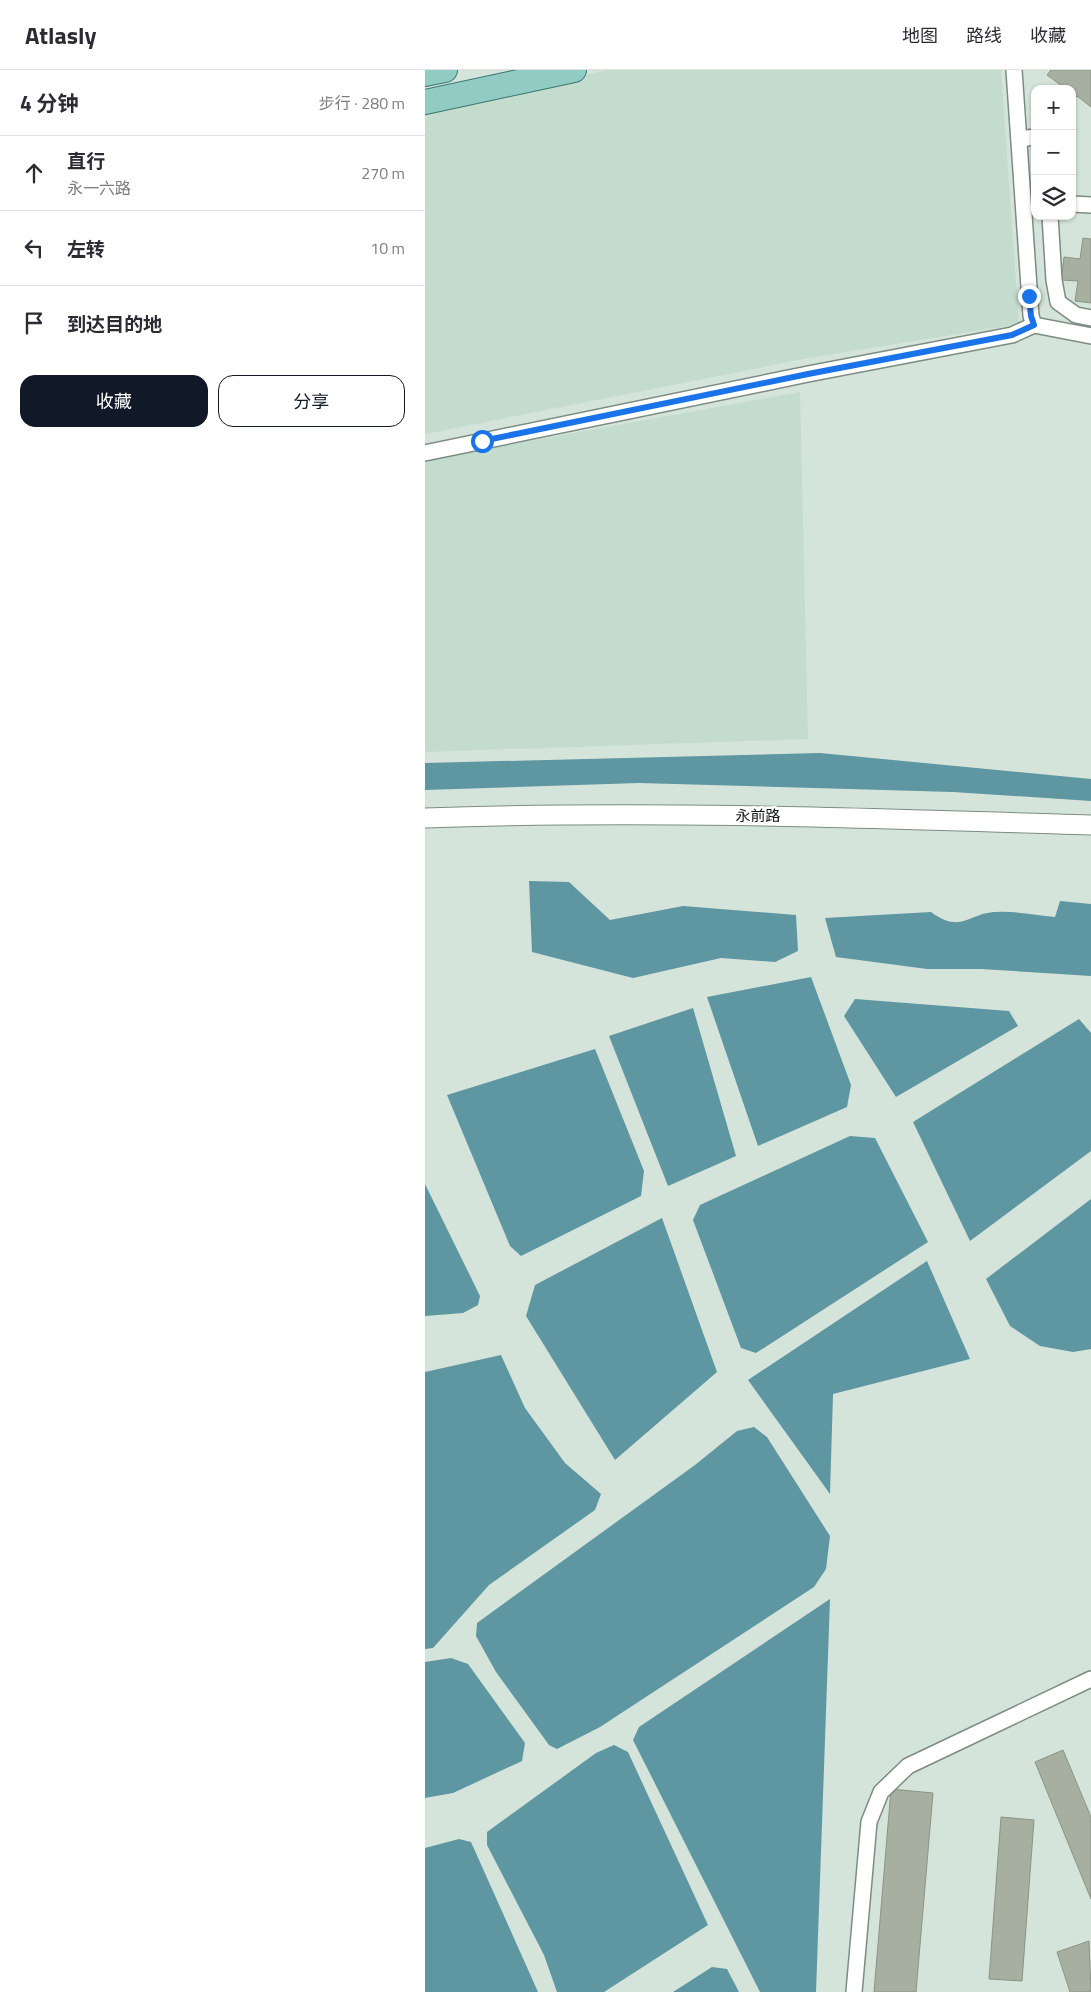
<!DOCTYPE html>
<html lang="zh">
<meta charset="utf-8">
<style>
body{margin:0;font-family:"Titillium Web","Noto Sans SC",sans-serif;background:#f2f2f3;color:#2b2b33}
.controls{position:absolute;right:15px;top:15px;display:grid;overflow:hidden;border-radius:10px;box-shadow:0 1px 4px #0004}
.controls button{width:45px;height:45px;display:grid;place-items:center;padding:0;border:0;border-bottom:1px solid #e1e1e2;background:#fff;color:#2b2b33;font:25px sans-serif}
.stop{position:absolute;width:15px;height:15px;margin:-11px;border:4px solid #1a73e8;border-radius:50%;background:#fff}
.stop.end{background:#1a73e8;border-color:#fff;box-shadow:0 1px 5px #0008}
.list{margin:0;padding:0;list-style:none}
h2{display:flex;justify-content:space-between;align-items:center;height:65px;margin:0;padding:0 20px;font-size:21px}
h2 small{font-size:16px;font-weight:400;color:#7c7c81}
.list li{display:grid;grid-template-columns:32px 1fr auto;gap:15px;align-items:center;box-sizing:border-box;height:75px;padding:0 20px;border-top:1px solid #e1e1e2}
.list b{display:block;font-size:19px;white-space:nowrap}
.list p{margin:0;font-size:16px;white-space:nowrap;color:#7c7c81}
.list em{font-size:16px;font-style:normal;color:#7c7c81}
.actions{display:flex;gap:10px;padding:15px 20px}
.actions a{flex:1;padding:11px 0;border:1px solid #111827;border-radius:15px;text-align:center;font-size:18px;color:#111827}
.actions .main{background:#111827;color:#fff}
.icon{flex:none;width:28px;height:28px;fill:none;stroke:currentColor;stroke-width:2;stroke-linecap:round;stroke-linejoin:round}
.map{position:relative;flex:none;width:666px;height:1922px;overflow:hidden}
header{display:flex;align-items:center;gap:30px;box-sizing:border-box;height:70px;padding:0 25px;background:#fff;border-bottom:1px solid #e1e1e2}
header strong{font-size:24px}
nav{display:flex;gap:28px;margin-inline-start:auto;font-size:18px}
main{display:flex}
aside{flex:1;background:#fff}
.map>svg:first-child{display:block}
</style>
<header>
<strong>Atlasly</strong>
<nav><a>地图</a><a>路线</a><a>收藏</a></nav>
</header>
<main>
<aside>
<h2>4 分钟<small>步行 · 280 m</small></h2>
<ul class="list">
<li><svg class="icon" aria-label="ahead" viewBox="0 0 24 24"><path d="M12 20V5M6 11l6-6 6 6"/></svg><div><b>直行</b><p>永一六路</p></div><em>270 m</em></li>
<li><svg class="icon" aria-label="left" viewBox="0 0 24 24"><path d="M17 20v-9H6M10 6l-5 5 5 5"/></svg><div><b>左转</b></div><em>10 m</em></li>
<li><svg class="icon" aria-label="arrive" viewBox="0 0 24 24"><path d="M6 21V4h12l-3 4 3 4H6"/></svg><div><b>到达目的地</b></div></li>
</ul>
<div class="actions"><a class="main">收藏</a><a>分享</a></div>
</aside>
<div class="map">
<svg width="666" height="1922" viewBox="0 0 666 1922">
<rect width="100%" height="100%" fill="#d4e4da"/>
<!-- built -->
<g fill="#c4dccd">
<polygon points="183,0 576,0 594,254 384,288 0,364 0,40"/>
<polygon points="375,322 383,669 0,682 0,390"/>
</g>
<!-- water -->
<g fill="#5e96a1">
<polygon points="395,683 666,709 666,731 528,722 214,713 0,720 0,693"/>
<polygon points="104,811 144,812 185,850 258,836 371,845 373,881 350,892 296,888 208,908 107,882"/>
<path d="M635 831 666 834V906L556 899H502L411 887 400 848 506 842C537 865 544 842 572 842 591 841 611 845 630 847Z"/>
<polygon points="386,907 426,1015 422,1037 333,1076 282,927"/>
<polygon points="430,929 584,941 593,956 471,1027 419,946"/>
<polygon points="268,938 311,1086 243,1116 184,966"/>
<polygon points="654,949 666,963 666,1081 545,1171 488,1052"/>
<polygon points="170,979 219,1101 216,1126 96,1186 85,1176 22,1025"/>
<polygon points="425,1066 450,1068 503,1172 331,1283 316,1278 268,1150 275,1135"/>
<polygon points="0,1114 55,1226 53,1235 38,1243 0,1246"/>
<polygon points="666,1129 666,1279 648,1282 615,1276 585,1256 561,1209"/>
<polygon points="237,1148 292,1302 190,1390 101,1246 110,1215"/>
<polygon points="502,1191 545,1289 408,1324 405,1424 323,1310"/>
<polygon points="76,1285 100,1338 140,1393 176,1424 170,1440 64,1515 8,1578 0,1579 0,1302"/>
<polygon points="329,1357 342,1367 405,1466 401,1499 389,1517 175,1657 132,1679 124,1675 71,1602 51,1566 52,1553 270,1395 312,1361"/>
<polygon points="405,1529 391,1922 335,1922 208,1670 214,1657"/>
<polygon points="26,1588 43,1594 100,1673 97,1691 28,1723 0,1728 0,1592"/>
<polygon points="189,1675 203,1682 283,1855 179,1922 132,1922 119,1885 62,1775 62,1762 171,1683"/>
<polygon points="34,1769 46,1772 113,1922 0,1922 0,1778"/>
<polygon points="287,1897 302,1899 314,1922 248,1922"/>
</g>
<!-- building -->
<g fill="#a6afa0" stroke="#8b9485">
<polygon points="626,0 666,0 666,37 652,26 647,33 647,19 635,19 637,16 622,5"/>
<polygon points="658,168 666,169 666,233 650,231 653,211 636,210 639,187 655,189"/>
<polygon points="638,1680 666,1747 666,1829 610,1692"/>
<polygon points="466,1719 508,1723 491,1922 449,1922"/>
<polygon points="576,1747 609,1750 597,1911 564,1909"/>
<polygon points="664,1871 666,1922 645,1922 632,1882"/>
</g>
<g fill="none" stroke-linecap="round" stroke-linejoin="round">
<!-- minor casing -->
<g stroke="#7c8c82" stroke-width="18">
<g id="minor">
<polyline points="589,0 606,246 609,255 666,266"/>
<polyline points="594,69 610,67"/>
<polyline points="647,134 666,135"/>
<polyline points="625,146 629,210 633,232 651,245 666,248"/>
<polyline points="0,383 383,304 587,265 609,255"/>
<polyline points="429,1922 444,1752 456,1722 483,1696 666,1609"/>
</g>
</g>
<!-- tertiary casing -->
<g stroke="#7c8c82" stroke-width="21">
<path id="tertiary" d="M0 748C222 740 444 748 666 755"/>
</g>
<!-- primary casing -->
<g stroke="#36766e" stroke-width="26">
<g id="primary">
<polyline points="0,4 20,0"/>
<polyline points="0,32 149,0"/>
</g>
</g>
<!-- minor -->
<use href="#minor" stroke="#fff" stroke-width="15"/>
<!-- tertiary -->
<use href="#tertiary" stroke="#fff" stroke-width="19"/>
<!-- primary -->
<use href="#primary" stroke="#92cbc4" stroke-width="24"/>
</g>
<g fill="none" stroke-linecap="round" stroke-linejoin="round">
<!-- route -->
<polyline stroke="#1a73e8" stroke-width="6" points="57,371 383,304 587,265 609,255 606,246 604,226"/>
</g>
<g text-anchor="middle" stroke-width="5" stroke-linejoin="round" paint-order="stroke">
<!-- street labels -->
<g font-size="15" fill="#131916" stroke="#fff">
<text x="333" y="751">永前路</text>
</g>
</g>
</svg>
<div class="controls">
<button>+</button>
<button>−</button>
<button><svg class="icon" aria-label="layers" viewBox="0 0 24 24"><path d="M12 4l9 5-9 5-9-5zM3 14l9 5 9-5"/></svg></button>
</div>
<div class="stop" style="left:57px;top:371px"></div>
<div class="stop end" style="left:604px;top:226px"></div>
</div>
</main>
